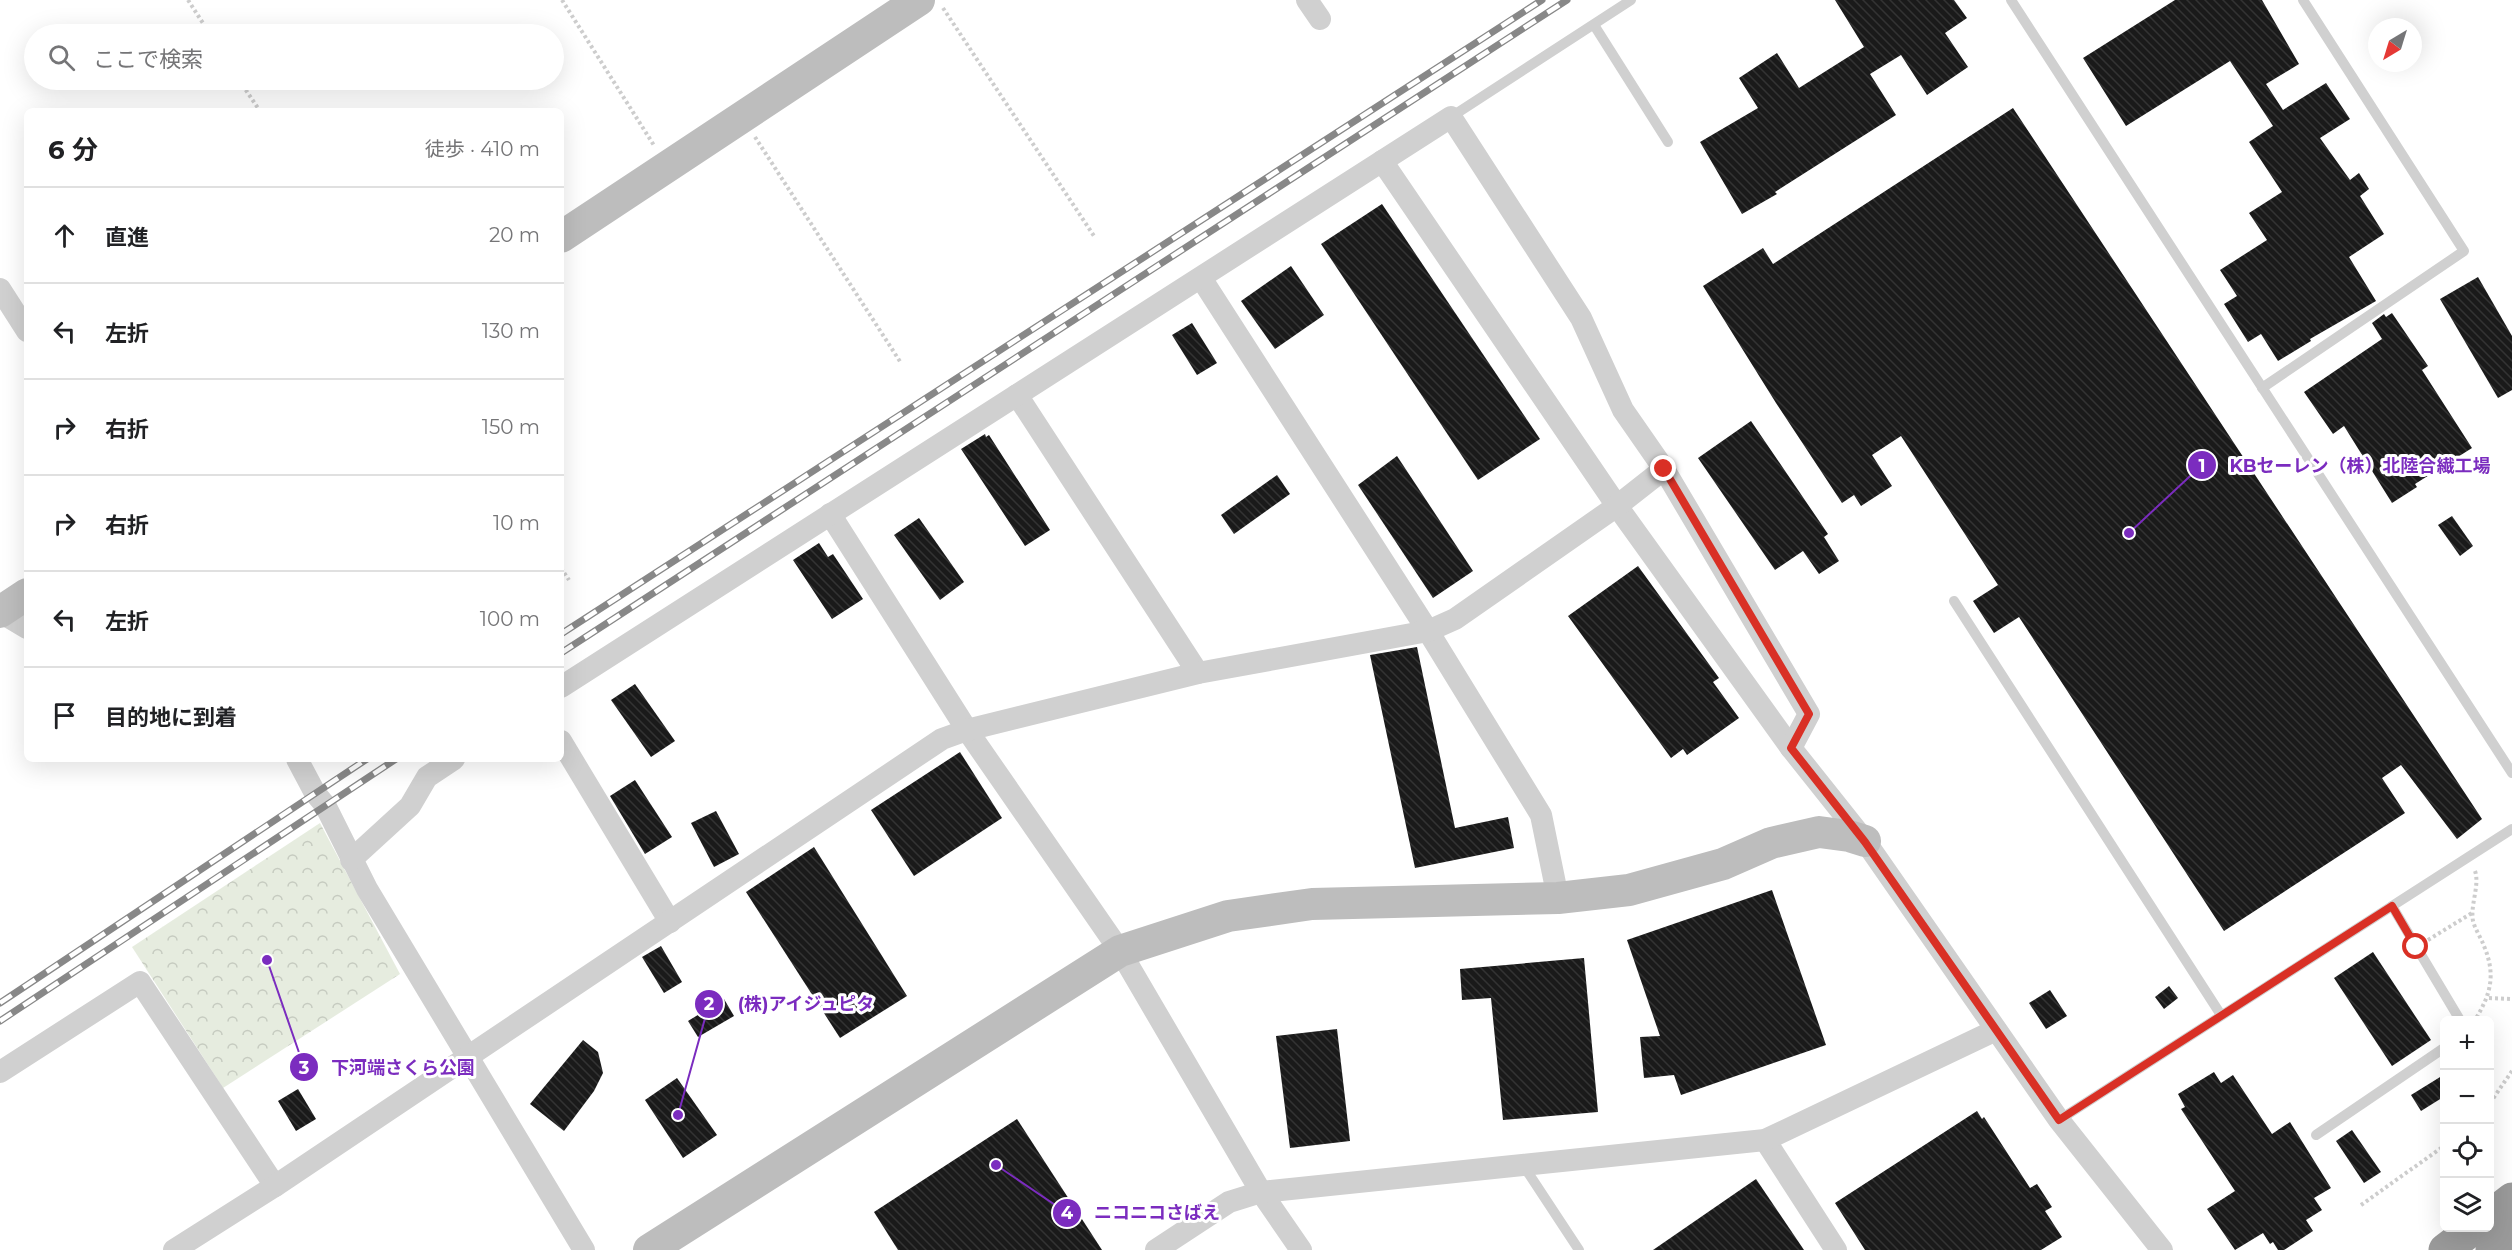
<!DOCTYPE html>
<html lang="ja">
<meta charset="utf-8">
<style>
body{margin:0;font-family:Montserrat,"Noto Sans JP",sans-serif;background:#f6f6f6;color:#202124}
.controls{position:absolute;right:18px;bottom:18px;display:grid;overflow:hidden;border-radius:9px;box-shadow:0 6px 24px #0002}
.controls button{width:54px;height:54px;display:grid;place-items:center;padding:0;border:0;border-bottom:2px solid #e0e0e0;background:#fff;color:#202124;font:30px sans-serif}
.compass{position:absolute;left:2368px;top:18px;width:54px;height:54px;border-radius:50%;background:#fff;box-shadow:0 6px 24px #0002;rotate:218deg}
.stop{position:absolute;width:18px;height:18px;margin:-14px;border:4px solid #d93025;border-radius:50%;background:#fff}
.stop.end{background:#d93025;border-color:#fff;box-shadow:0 2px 6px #0008}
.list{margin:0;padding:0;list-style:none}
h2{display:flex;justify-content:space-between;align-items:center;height:78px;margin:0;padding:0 24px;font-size:26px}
h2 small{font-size:20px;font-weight:400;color:#757577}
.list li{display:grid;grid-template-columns:39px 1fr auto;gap:18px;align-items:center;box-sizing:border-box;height:96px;padding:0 24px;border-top:2px solid #e0e0e0}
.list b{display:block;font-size:22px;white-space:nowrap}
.list em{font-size:20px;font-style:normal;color:#757577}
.icon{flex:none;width:33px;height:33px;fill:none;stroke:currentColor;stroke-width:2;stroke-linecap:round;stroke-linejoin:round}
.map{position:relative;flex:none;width:2512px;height:1250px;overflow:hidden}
.search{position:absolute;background:#fff;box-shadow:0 6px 24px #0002;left:24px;top:24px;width:540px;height:66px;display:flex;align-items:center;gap:15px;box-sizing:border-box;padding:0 21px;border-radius:33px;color:#757577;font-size:22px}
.panel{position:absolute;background:#fff;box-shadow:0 6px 24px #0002;left:24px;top:108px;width:540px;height:654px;border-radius:9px}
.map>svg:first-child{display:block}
</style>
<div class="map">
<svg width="2512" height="1250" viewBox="0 0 2512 1250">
<defs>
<pattern id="park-crowns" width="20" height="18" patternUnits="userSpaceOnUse" patternTransform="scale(1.5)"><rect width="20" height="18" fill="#e6ecdf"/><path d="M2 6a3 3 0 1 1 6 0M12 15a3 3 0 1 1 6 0" fill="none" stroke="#c6cbc0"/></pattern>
<pattern id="building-back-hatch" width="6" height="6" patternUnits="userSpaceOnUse" patternTransform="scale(1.5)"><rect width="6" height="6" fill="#1a1a1a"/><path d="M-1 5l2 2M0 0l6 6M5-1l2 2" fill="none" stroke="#333"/></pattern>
</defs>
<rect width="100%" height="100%" fill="#fff"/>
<!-- park -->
<polygon fill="url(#park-crowns)" points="320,823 400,974 223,1088 132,947"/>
<!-- building -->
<g fill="url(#building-back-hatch)">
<polygon points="1835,0 1954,0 1967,18 1945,33 1968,67 1927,95 1901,55 1870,74 1896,115 1775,192 1777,194 1742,214 1700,142 1758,108 1739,78 1777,53 1799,88 1864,47"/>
<polygon points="2175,0 2262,0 2299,64 2266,84 2283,110 2326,83 2350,119 2320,138 2350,180 2359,173 2369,189 2360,196 2384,234 2349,257 2376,301 2310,339 2311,341 2278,361 2261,334 2248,342 2224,304 2237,296 2220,270 2267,240 2249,213 2282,192 2249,142 2273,126 2230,61 2126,126 2083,58"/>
<polygon points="2013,108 2482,819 2457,839 2401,765 2382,778 2405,813 2224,931 2019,617 1994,633 1973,601 1998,585 1901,436 1872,455 1892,486 1861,506 1854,495 1842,503 1776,403 1703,286 1763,248 1773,264"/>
<polygon points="1382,204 1540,439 1478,480 1321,244"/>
<polygon points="1291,266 1324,315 1275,349 1241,301"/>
<polygon points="2478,277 2512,336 2512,390 2498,398 2440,299"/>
<polygon points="2392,313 2428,366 2422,370 2472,448 2415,484 2417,487 2392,503 2344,426 2333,434 2304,392 2382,339 2372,323 2384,314 2386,317"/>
<polygon points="1192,323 1217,363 1197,375 1172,335"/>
<polygon points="1751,421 1828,534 1824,537 1839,561 1819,574 1803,551 1775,570 1698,458"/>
<polygon points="985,434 986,437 989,435 1050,530 1025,546 961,449"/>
<polygon points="1397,456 1473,571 1433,598 1358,485"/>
<polygon points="1277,475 1290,494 1234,534 1221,515"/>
<polygon points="2452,516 2473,546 2460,556 2438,525"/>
<polygon points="919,518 964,582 940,600 894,535"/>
<polygon points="819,543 828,557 833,554 863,599 832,619 793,560"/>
<polygon points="1638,566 1719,678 1713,682 1739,718 1687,755 1683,749 1671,758 1568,616"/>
<polygon points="1417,647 1455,828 1508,817 1514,848 1415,868 1370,655"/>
<polygon points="635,684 675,741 651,757 611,700"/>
<polygon points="960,752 1002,818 914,876 871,810"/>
<polygon points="635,780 672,837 645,854 610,796"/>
<polygon points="716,811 739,854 714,867 691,823"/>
<polygon points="814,847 907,996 840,1038 746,892"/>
<polygon points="1772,890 1826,1045 1681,1095 1674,1075 1644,1078 1640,1037 1660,1036 1627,940"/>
<polygon points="661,946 682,982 664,993 642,957"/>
<polygon points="2373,952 2431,1040 2392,1066 2334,978"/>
<polygon points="1584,958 1598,1112 1503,1120 1491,998 1462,1000 1460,969"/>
<polygon points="2169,986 2178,998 2164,1009 2155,997"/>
<polygon points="2050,990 2067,1016 2046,1029 2029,1003"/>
<polygon points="724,999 734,1016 698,1037 688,1021"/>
<polygon points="1337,1029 1350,1141 1290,1148 1276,1036"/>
<polygon points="583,1040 598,1052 603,1073 594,1091 564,1131 530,1104"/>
<polygon points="2214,1072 2221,1083 2233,1075 2272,1134 2290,1122 2331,1188 2314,1198 2322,1210 2306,1220 2313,1231 2284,1250 2278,1250 2273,1242 2270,1244 2263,1233 2235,1250 2207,1209 2235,1191 2181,1109 2185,1107 2178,1094"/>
<polygon points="2445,1074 2445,1096 2421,1111 2411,1095"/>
<polygon points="677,1078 717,1135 683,1158 645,1100"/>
<polygon points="298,1089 316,1119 296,1131 278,1101"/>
<polygon points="1977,1111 1982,1119 1984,1117 2030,1188 2037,1184 2052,1207 2045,1211 2062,1237 2041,1250 1865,1250 1835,1203"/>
<polygon points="1017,1119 1102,1250 898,1250 874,1212"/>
<polygon points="2352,1130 2381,1172 2364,1183 2336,1141"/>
<polygon points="1756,1179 1804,1250 1653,1250"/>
</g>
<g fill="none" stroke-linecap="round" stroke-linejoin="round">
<!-- path -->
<g stroke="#cdcdcd" stroke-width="4" stroke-dasharray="3 3" stroke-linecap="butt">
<polyline points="188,0 210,34"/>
<polyline points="562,0 655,147"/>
<polyline points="943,8 1094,236"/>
<polyline points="239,80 260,111"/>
<polyline points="755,137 901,363"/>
<polyline points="561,568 569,580"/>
<path d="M2475 871C2480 885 2470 905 2473 921 2475 929 2481 938 2484 946 2496 975 2491 994 2475 1020"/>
<polyline points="2428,940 2472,913"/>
<polyline points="2489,998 2512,999"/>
<polyline points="2490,1103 2512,1071"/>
<polyline points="2361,1205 2444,1146"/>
</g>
<!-- lane -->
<g stroke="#d0d0d0" stroke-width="10">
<polyline points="2011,0 2512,773"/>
<polyline points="1594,25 1668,142"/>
<polyline points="1451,117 1631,0"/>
<polyline points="2262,388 2464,251 2303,0"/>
<polyline points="1954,601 2221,1015"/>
<polyline points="2392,906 2460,1020"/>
<polyline points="2059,1120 2512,829"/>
<polyline points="2316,1135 2444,1048"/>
<polyline points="1523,1165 1579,1250"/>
</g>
<!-- street -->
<g stroke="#d0d0d0" stroke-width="22">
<polyline points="1307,0 1320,19"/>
<polyline points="1382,161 1617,506 1791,748 1865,841 2059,1120 2162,1250"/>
<polyline points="1201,278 1428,631 1541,815 1558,898"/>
<polyline points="0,289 27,331"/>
<polyline points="1017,395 1198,673"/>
<polyline points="830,514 967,730 1120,951 1261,1192 1301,1250"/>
<polyline points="0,612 27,628"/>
<polyline points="561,687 1451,117 1581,318 1623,410 1664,469 1809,714 1791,748"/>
<polyline points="561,741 670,922"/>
<polyline points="297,759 315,793 325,805 367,889 584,1250"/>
<polyline points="351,860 410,806 427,777 454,759"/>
<polyline points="0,1072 140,982 275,1186"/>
<polyline points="1765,1140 1836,1250"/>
<polyline points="174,1250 275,1186 942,739 967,730 1198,673 1428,631 1455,619 1617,506 1664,469"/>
<polyline points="1156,1250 1229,1202 1261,1192 1765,1140 1996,1030"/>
</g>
<!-- secondary -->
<g stroke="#bdbdbd" stroke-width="32">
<polyline points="561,237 919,0"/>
<polyline points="0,612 27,594"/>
<polyline points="649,1250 1120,951 1228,916 1312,904 1558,898 1629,890 1723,864 1771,843 1819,832 1849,836 1865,841"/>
</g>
<!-- highway -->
<g stroke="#9a9a9a" stroke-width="33">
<polyline points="2490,1216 2512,1199"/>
<polyline points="2445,1250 2474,1228"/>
<polyline points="2492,1250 2512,1235"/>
</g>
<!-- rail casing -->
<g stroke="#888" stroke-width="7">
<g id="rail">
<polyline points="561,634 1542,0"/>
<polyline points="561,653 1567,0"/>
<polyline points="0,1003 367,759"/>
<polyline points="0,1021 396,759"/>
</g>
</g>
<!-- rail -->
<use href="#rail" stroke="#fff" stroke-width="4.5" stroke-dasharray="14" stroke-linecap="butt"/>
</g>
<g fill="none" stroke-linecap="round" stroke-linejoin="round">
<!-- route -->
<polyline stroke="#d93025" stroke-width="8" points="1664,469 1809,714 1791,748 1865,842 2059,1120 2392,906 2416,947"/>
</g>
<!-- callouts -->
<path fill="none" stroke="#7b2cbf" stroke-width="2" d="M2129 533L2202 465M678 1115L709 1004M267 960L304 1067M996 1165L1067 1213"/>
<g fill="#7b2cbf" stroke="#fff" stroke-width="2">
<circle cx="2129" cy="533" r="6"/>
<circle cx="678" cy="1115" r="6"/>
<circle cx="267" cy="960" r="6"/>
<circle cx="996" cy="1165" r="6"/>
<circle cx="2202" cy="465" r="15"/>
<circle cx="709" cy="1004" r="15"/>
<circle cx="304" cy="1067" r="15"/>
<circle cx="1067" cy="1213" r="15"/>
</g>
<g font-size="18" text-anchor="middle" font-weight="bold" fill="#fff">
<text x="2202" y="472">1</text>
<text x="709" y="1010">2</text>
<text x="304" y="1074">3</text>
<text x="1067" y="1219">4</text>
</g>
<g font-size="18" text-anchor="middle" font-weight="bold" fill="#7b2cbf" stroke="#fff" stroke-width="6" stroke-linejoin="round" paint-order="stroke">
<text x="2360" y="472">KBセーレン（株）北陸合繊工場</text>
<text x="806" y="1010">(株)アイジュピタ</text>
<text x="403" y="1074">下河端さくら公園</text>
<text x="1157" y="1219">ニコニコさばえ</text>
</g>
</svg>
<div class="controls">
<button>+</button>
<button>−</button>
<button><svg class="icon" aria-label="locate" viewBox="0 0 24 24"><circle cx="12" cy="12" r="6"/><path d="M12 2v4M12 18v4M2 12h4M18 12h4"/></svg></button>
<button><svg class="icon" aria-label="layers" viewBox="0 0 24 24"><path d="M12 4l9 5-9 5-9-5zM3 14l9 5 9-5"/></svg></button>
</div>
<svg class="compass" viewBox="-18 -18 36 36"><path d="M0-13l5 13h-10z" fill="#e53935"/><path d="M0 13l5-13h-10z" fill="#757577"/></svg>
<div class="stop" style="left:2416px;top:947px"></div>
<div class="stop end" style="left:1664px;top:469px"></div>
<div class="search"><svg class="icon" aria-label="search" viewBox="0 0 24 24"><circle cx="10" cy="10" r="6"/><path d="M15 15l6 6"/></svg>ここで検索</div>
<section class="panel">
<h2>6 分<small>徒歩 · 410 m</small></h2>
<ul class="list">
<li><svg class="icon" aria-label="ahead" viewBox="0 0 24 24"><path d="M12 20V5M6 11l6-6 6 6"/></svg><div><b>直進</b></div><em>20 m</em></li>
<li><svg class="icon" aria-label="left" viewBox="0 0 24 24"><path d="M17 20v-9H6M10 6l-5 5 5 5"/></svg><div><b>左折</b></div><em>130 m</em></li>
<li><svg class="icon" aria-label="right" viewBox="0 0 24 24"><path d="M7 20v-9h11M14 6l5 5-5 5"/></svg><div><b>右折</b></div><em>150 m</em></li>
<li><svg class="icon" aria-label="right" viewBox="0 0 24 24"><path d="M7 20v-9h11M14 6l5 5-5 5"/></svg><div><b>右折</b></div><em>10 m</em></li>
<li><svg class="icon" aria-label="left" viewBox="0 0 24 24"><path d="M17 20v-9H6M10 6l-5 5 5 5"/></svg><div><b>左折</b></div><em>100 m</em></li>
<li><svg class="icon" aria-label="arrive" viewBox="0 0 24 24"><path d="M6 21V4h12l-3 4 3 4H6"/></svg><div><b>目的地に到着</b></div></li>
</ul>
</section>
</div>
